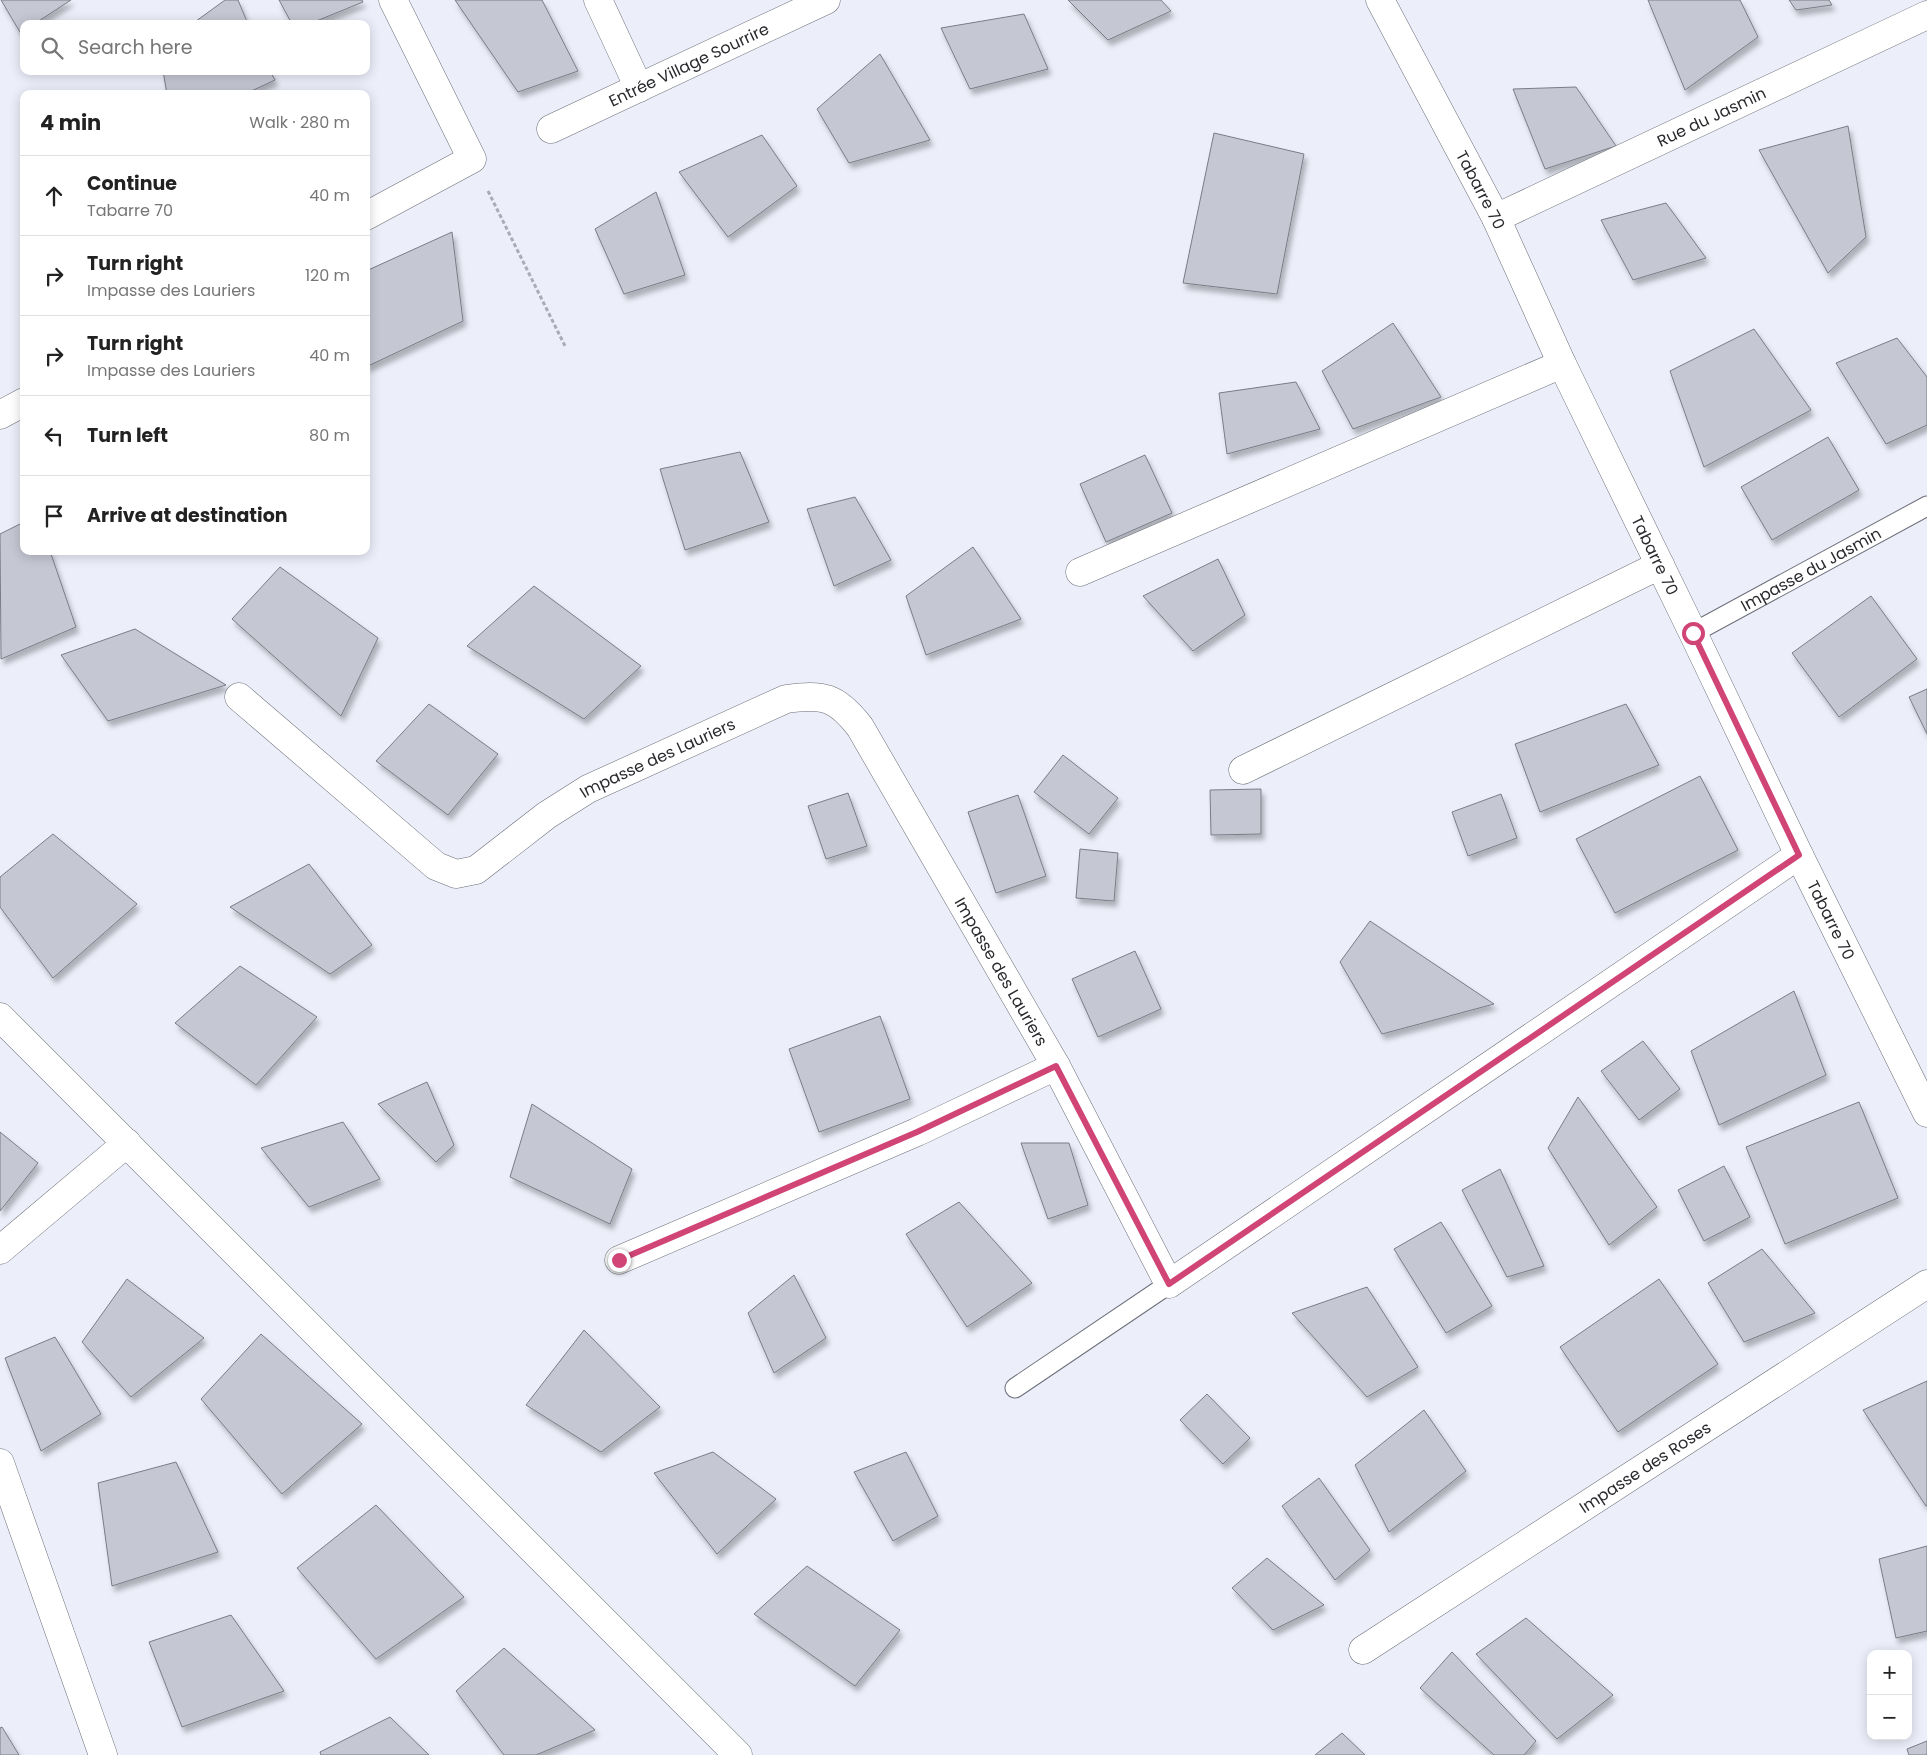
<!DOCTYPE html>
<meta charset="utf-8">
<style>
body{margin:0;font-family:Poppins,sans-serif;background:#f6f6f6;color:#222}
.controls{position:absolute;right:15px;bottom:15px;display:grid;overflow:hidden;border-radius:10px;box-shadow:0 2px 12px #0003}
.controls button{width:45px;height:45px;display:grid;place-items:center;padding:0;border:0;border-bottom:1px solid #e0e0e0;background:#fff;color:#222;font:25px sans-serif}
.stop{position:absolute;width:15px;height:15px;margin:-11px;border:4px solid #d14476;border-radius:50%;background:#fff}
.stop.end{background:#d14476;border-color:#fff;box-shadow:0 1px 5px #0008}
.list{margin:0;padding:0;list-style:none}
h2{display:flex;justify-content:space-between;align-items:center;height:65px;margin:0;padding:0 20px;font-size:21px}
h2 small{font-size:16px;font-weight:400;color:#767676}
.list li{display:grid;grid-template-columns:32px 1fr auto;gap:15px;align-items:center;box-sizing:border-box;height:80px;padding:0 20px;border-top:1px solid #e0e0e0}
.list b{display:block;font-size:19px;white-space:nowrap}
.list p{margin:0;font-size:16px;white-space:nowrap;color:#767676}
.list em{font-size:16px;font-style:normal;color:#767676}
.icon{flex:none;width:28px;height:28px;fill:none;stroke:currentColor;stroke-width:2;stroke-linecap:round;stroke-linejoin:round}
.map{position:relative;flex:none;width:1927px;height:1755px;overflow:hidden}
.search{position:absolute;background:#fff;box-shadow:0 2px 12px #0003;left:20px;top:20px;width:350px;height:55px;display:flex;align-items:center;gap:12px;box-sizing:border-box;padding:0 18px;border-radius:10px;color:#767676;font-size:19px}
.panel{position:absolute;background:#fff;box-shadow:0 2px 12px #0003;left:20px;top:90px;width:350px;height:465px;border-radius:10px}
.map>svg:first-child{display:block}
</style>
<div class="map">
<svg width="1927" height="1755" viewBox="0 0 1927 1755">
<defs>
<filter id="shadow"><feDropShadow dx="3" dy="5.5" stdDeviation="2.5" flood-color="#0004"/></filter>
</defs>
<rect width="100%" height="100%" fill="#eceffa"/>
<!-- building -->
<g fill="#c5c8d3" stroke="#7a7c86" filter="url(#shadow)">
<polygon points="1,0 71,0 34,24 24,24 24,30 20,32"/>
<polygon points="225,0 238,0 248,24 192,24"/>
<polygon points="279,0 362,0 363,2 309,24 292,24"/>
<polygon points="455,0 542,0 578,71 518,92"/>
<polygon points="1068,0 1161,0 1171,11 1108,40"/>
<polygon points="1648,0 1740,0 1758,37 1685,90"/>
<polygon points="1789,0 1829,0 1832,5 1796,10"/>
<polygon points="1024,14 1048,69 970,89 941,28"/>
<polygon points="880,54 930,140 849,163 817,109"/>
<polygon points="163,71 270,71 275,80 245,94 167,94"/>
<polygon points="1576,87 1616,146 1545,169 1513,89"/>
<polygon points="1848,126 1866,237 1828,273 1759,150"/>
<polygon points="1214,133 1304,154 1277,294 1183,283"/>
<polygon points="762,135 797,186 728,237 679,172"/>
<polygon points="656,192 685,275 624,294 595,229"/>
<polygon points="1666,203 1706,258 1633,280 1601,220"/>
<polygon points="452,232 463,321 366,367 366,271"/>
<polygon points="1393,323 1441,397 1353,429 1322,371"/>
<polygon points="1754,329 1811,410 1704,467 1670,371"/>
<polygon points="1897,338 1927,377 1927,425 1886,444 1836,363"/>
<polygon points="1296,382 1320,429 1227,454 1219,393"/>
<polygon points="1828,437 1859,490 1772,540 1741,487"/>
<polygon points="740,452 769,522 685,550 660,469"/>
<polygon points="1145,455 1172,513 1106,542 1080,484"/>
<polygon points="855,497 891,560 834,586 807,509"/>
<polygon points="24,522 24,551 50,551 76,627 1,659 0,534"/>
<polygon points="973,547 1021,619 926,655 906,596"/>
<polygon points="1218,559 1245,615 1193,651 1143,596"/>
<polygon points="280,567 378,638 341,716 232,619"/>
<polygon points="534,586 641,666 584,719 467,646"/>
<polygon points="1871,596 1917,659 1839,717 1792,653"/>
<polygon points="135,629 226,685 108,721 61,655"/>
<polygon points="1927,689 1927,734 1909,697"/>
<polygon points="429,704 498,754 448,815 376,761"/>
<polygon points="1626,704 1659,765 1540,812 1515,744"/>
<polygon points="1063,755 1118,798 1089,834 1034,792"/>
<polygon points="1700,776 1738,850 1615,913 1576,839"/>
<polygon points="1261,789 1261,834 1211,835 1210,790"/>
<polygon points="848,793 867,846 826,859 808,806"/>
<polygon points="1501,794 1517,838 1468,856 1452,812"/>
<polygon points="1018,795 1046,876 996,893 968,812"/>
<polygon points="53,834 137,904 53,978 0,907 0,877"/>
<polygon points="1080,849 1118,853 1114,901 1076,898"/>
<polygon points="309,864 372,945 330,974 230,907"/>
<polygon points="1370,921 1494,1004 1382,1034 1340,962"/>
<polygon points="1135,951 1161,1009 1098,1037 1072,979"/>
<polygon points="240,966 317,1017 256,1085 175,1023"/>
<polygon points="1794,991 1826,1075 1719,1125 1691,1051"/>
<polygon points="880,1016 910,1099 819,1132 789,1049"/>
<polygon points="1643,1041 1680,1089 1639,1120 1601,1071"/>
<polygon points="427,1082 454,1145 436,1162 378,1104"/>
<polygon points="1578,1097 1657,1207 1609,1245 1548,1148"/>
<polygon points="1859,1102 1898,1198 1785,1244 1746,1147"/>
<polygon points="532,1104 632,1169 610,1224 510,1177"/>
<polygon points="343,1122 380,1179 309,1207 261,1148"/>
<polygon points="0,1132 38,1163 0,1211"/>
<polygon points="1021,1143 1069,1143 1088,1205 1048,1219"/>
<polygon points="1724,1166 1750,1217 1704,1241 1678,1190"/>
<polygon points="1500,1169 1544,1266 1507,1277 1462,1190"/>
<polygon points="959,1202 1032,1283 967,1327 906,1234"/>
<polygon points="1441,1222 1492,1306 1446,1333 1394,1249"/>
<polygon points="1762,1249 1815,1313 1744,1342 1708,1283"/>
<polygon points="794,1275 826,1338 774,1373 748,1313"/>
<polygon points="127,1279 204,1338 131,1397 82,1342"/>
<polygon points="1659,1279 1718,1364 1618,1432 1560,1347"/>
<polygon points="1367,1287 1418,1367 1367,1397 1292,1313"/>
<polygon points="584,1330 660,1407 601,1452 526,1405"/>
<polygon points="261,1334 362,1424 282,1494 201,1399"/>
<polygon points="55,1337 101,1414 41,1451 5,1358"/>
<polygon points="1927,1381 1927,1506 1926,1506 1863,1410"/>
<polygon points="1207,1394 1250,1438 1223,1464 1180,1420"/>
<polygon points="1424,1410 1466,1471 1389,1532 1355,1465"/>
<polygon points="713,1452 776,1499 717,1554 654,1473"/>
<polygon points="906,1452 938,1516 893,1541 854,1472"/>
<polygon points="176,1462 218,1552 112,1586 98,1483"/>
<polygon points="1319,1478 1370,1550 1335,1580 1282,1506"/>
<polygon points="376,1505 464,1597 376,1659 297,1568"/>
<polygon points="1927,1546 1927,1631 1896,1638 1879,1559"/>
<polygon points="1267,1558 1324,1605 1273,1630 1232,1588"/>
<polygon points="807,1566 900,1630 855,1686 754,1614"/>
<polygon points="231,1615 284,1691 182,1727 149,1642"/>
<polygon points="1526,1618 1613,1695 1557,1739 1476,1654"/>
<polygon points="504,1648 595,1730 536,1755 504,1755 456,1691"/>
<polygon points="1452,1652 1536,1741 1524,1755 1494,1755 1420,1688"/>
<polygon points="390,1717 429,1755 321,1755 320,1752"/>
<polygon points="2,1727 19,1755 0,1755 0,1728"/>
<polygon points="1342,1733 1365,1755 1315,1755"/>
<polygon points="1927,1741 1927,1755 1909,1755 1907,1749"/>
</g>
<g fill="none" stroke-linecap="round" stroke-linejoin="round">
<!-- service casing -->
<g stroke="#6c6e78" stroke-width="21">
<g id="service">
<path id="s1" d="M1693 633 1927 506"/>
<polyline points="1015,1388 1169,1284"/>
</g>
</g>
<!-- minor casing -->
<g stroke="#6c6e78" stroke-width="29">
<g id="minor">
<polyline points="598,0 639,88"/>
<path id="s2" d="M1380 0 1496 218 1562 364 1693 633 1799 855 1927 1113"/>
<path id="s3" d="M551 129 826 0"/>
<polyline points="366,216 472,159 393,0"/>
<path id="s4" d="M1496 218 1927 15"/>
<polyline points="0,415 24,402"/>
<polyline points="1080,572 1562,364"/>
<path id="s5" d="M239 697 436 866 456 874 476 870 547 815 588 789 786 699C823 694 836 696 860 727L1056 1066 1169 1284 1799 855"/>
<polyline points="1243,770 1660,565"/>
<polyline points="0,1017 738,1755"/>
<polyline points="0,1250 127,1143"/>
<polyline points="619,1260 917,1132 1056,1066"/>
<polyline points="0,1463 103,1755"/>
<path id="s6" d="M1363 1650 1927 1284"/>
</g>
</g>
<!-- path -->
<polyline stroke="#a9acb4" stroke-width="3" stroke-dasharray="4 2.5" stroke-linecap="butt" points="488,191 566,348"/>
<!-- service -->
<use href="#service" stroke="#fff" stroke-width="19"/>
<!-- minor -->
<use href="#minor" stroke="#fff" stroke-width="28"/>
</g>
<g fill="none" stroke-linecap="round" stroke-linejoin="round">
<!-- route -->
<polyline stroke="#d14476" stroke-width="6" points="619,1260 917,1132 1056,1066 1169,1284 1799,855 1693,633"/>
</g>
<g text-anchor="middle" stroke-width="4.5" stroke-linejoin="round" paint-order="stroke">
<!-- street labels -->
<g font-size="16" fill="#292a2e" stroke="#fcfcfe">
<text dy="6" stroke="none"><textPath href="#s3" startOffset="152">Entrée Village Sourrire</textPath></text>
<text dy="6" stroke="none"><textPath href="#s4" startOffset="238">Rue du Jasmin</textPath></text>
<text dy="6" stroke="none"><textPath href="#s2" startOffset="215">Tabarre 70</textPath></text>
<text dy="6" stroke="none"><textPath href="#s2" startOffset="620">Tabarre 70</textPath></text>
<text dy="6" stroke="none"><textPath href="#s1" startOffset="134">Impasse du Jasmin</textPath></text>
<text dy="6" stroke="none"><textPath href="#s5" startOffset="516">Impasse des Lauriers</textPath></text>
<text dy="6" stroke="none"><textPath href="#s2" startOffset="1025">Tabarre 70</textPath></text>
<text dy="6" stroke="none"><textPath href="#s5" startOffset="1025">Impasse des Lauriers</textPath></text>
<text dy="6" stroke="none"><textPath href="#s6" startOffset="336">Impasse des Roses</textPath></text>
</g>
</g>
</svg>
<div class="controls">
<button>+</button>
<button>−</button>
</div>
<div class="stop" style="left:1693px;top:633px"></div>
<div class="stop end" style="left:619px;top:1260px"></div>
<div class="search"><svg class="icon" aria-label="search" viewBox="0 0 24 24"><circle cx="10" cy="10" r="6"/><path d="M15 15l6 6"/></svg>Search here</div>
<section class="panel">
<h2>4 min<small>Walk · 280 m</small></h2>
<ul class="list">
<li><svg class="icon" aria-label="ahead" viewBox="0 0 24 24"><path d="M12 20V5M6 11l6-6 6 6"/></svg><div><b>Continue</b><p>Tabarre 70</p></div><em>40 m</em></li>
<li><svg class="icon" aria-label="right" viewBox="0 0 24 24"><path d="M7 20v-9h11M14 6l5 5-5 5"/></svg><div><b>Turn right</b><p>Impasse des Lauriers</p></div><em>120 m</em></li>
<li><svg class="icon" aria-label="right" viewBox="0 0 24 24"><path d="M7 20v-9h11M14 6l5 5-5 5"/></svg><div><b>Turn right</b><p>Impasse des Lauriers</p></div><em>40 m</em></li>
<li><svg class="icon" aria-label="left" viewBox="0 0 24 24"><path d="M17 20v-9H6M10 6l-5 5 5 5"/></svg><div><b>Turn left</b></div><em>80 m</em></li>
<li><svg class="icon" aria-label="arrive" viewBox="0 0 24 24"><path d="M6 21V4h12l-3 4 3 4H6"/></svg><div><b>Arrive at destination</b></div></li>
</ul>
</section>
</div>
